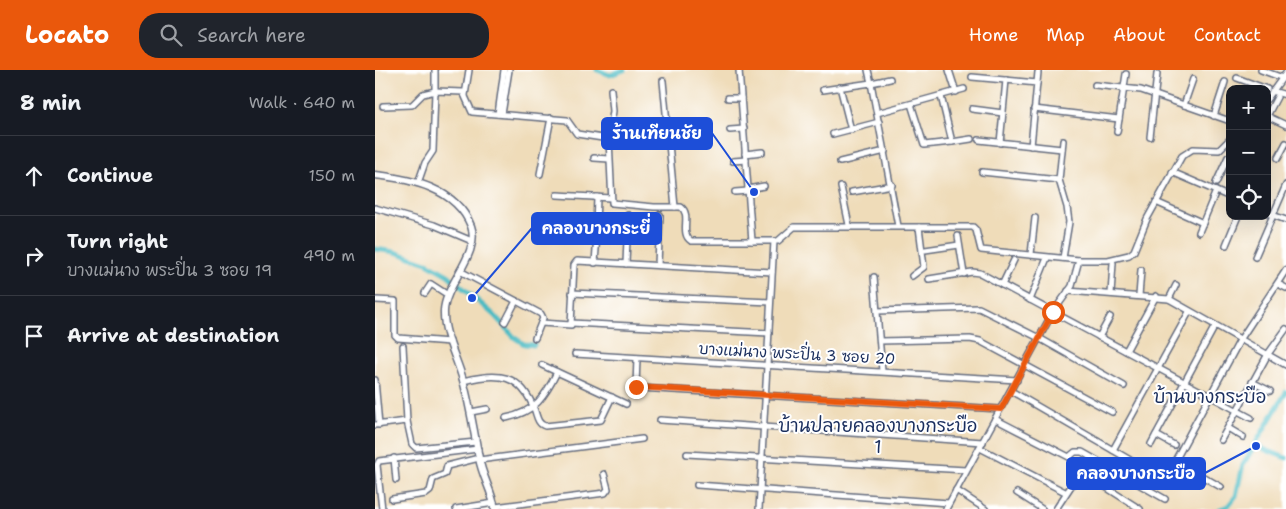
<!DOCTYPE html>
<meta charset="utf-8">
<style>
body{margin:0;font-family:"Shantell Sans","Playpen Sans Thai",sans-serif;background:#20242c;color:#f1f3f6}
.controls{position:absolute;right:15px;top:15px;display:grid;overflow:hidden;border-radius:10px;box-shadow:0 5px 20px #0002}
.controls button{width:45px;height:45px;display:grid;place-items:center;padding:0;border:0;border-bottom:1px solid #363941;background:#171b24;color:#f1f3f6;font:25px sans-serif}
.stop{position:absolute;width:15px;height:15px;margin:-11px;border:4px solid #ea580c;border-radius:50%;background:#fff}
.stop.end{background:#ea580c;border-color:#fff;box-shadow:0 1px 5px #0008}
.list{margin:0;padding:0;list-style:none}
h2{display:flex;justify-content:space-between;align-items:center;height:65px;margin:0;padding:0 20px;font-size:21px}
h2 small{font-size:16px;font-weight:400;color:#9ea1a6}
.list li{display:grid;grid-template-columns:32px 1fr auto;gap:15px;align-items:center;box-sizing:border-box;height:80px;padding:0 20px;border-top:1px solid #363941}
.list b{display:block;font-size:19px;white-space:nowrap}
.list p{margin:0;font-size:16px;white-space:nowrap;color:#9ea1a6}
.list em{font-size:16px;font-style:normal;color:#9ea1a6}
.icon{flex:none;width:28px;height:28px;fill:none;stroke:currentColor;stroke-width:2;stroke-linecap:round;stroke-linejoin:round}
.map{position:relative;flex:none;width:911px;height:439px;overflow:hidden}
header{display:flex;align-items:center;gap:30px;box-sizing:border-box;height:70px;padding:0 25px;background:#ea580c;color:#fff}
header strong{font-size:24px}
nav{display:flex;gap:28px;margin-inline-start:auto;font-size:18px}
.search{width:350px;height:45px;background:#20242c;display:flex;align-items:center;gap:12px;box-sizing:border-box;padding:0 18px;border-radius:20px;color:#9ea1a6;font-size:19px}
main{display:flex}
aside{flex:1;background:#171b24}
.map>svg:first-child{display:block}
</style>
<header>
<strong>Locato</strong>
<div class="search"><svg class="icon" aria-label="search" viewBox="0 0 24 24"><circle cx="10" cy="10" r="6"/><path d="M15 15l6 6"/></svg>Search here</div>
<nav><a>Home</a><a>Map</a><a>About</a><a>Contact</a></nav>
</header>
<main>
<aside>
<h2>8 min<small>Walk · 640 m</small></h2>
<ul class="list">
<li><svg class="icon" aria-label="ahead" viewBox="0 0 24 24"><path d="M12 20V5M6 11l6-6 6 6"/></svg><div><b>Continue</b></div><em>150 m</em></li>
<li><svg class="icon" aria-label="right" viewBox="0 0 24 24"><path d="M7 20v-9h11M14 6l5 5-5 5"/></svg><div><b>Turn right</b><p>บางแม่นาง พระปิ่น 3 ซอย 19</p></div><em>490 m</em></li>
<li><svg class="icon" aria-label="arrive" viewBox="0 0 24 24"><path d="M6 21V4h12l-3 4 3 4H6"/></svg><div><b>Arrive at destination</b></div></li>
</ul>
</aside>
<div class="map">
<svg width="911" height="439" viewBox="0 0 911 439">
<rect width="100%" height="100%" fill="#fff"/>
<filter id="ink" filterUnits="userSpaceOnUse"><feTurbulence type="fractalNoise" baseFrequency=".02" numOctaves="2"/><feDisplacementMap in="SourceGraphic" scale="10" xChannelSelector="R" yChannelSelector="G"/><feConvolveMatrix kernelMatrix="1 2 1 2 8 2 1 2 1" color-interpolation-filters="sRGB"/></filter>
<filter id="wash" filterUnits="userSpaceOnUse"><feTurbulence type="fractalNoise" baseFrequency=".0096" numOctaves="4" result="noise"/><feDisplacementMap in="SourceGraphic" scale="20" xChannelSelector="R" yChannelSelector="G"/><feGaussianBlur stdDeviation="1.12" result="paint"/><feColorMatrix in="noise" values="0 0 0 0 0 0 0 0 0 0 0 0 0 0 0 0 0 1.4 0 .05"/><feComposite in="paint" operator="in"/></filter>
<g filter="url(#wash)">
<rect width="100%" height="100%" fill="#efdcb9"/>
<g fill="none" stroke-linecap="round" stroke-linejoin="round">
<!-- canal -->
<g stroke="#4dbbc3" stroke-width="5">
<polyline points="222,0 235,5 249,0"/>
<polyline points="0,179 20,182 52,193 73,205 119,245 140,268 149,274 159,275"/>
<polyline points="881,376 911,388"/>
<polyline points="845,439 853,436 861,426 868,395 911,322"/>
</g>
</g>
</g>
<g filter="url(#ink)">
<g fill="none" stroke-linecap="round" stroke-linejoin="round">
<!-- minor casing -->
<g stroke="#656c7e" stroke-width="8">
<g id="minor">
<polyline points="364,0 377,171"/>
<polyline points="493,0 496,13 515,9"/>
<polyline points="574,0 581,22"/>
<polyline points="886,0 908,8"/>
<polyline points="597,7 662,13"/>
<polyline points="862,8 892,19"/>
<polyline points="288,11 300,137"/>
<polyline points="720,15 766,20 855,51"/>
<polyline points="465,17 476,60"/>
<polyline points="448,20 496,13 523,156"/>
<polyline points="897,21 911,25"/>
<polyline points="90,25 94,0"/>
<polyline points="353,28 366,28"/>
<polyline points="892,29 911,3"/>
<polyline points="536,34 549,75 577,72 566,26"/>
<polyline points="809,35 818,9"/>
<polyline points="8,36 37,35 48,24 60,21 60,0"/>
<polyline points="597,39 628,43"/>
<polyline points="659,39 744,49"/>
<polyline points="502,43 589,19"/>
<polyline points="123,44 129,0"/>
<polyline points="127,44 134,0"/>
<polyline points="839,46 850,12"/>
<polyline points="892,46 902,27"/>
<polyline points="892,46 911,55"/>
<polyline points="355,60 369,59"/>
<polyline points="742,62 751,4"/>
<polyline points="458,64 504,52"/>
<polyline points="775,67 782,4"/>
<polyline points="234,69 238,41 236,20"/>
<polyline points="604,70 687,79"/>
<polyline points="688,71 684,110 692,137 694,152 688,188"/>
<polyline points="577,72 596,69"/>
<polyline points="625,73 631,10"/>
<polyline points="656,76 663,2"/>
<polyline points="370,84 387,82"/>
<polyline points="219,88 234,89"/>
<polyline points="903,88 911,73"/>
<polyline points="358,91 371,90"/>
<polyline points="465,92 510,81"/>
<polyline points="607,102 684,110"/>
<polyline points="797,102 855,127"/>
<polyline points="165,104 176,48"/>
<path d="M43 113 50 93 58 81 60 21 88 22 97 42 192 50 202 64 234 69 237 133 279 137H306C317 145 304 163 316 171H403L419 157H598L601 160 606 180 704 190H733L754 185 759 181 772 149 807 86 818 79 844 80 855 69"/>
<polyline points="841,113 853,87"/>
<polyline points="466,117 474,155"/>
<polyline points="373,119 389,116"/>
<polyline points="360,122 373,121"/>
<polyline points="477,122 517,115"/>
<polyline points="182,125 236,128"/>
<polyline points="781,132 828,153"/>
<polyline points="0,138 59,155 97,171"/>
<polyline points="892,143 911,150"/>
<polyline points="221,157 222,127"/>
<polyline points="824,162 841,121"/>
<polyline points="583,166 589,204"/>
<polyline points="851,175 863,146"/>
<polyline points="550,180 584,175"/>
<polyline points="656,184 660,148"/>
<polyline points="880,187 911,115"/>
<polyline points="220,193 222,165"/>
<polyline points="251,194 253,145"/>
<polyline points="283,195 285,145"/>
<polyline points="85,201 166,244 168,248 160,268"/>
<polyline points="537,206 549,197 544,157"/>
<polyline points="499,207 507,301"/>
<polyline points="554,209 597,202 605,203 876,348"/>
<polyline points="903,214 911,218"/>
<polyline points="627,215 639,190"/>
<polyline points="693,221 794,229 911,295"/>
<polyline points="50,223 56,214 73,225"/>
<polyline points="197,223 395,232"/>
<polyline points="736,224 738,193"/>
<polyline points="764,226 766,200"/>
<polyline points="794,229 801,215"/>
<polyline points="1,230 20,231 20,265 23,268 75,272"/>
<polyline points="655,230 672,188"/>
<polyline points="502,241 604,238 664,268 749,316"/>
<polyline points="130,252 141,231"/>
<polyline points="166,253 196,255 199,195 202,191 397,202"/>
<polyline points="196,253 394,263"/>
<polyline points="724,267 735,247"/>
<polyline points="505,271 595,269 605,271 737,342"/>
<polyline points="28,276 32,351"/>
<polyline points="751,281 781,226"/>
<polyline points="200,284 642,310"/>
<polyline points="262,288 261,317 264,318 625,339"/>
<polyline points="167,295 251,334"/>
<polyline points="0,310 4,355"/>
<path d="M88 311C123 302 146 303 160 341 162 347 163 354 170 356L226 350 237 327"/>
<polyline points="877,312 895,321"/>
<polyline points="636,321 774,401"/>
<polyline points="96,342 112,339"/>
<path d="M131 348C160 342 170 327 182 302"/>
<polyline points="620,349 694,387 700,382 707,382 790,429"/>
<polyline points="285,350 608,372"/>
<polyline points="0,355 32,351 37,374 41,378 101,372"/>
<polyline points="853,358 868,367"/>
<polyline points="781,365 799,375"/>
<polyline points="846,370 893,284 911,259"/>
<polyline points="776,374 840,256"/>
<polyline points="605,378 690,422"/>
<polyline points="738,380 814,242"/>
<polyline points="312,384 591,400"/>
<polyline points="19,388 21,410"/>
<polyline points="104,390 267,369"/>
<polyline points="699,397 765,439"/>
<polyline points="322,415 574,433"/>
<polyline points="846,417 804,393 801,389 865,270 911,200"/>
<polyline points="581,420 610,439"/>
<polyline points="642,423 667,439"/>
<polyline points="17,429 51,424 55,421 58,409 70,404 72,396 104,388"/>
<polyline points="120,437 230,423 233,419 229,404"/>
<polyline points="7,439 2,395 4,391 103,379"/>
<polyline points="81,439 119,433"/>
<polyline points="384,439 399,171"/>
<polyline points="571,439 678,242 697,216 704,190"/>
<polyline points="681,439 706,401"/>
</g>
</g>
<!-- tertiary casing -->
<g stroke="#656c7e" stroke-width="9">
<path id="tertiary" d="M0 105C36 109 81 118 96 156 106 183 70 214 69 241 68 264 82 288 88 310 95 336 99 362 104 388 107 406 117 421 120 439"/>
</g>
<!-- minor -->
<use href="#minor" stroke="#fff" stroke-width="5"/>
<!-- tertiary -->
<use href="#tertiary" stroke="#fff" stroke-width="6"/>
</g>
</g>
<g fill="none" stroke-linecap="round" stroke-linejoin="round" filter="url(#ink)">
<!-- route -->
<polyline stroke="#ea580c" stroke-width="6" points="261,317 626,339 678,242"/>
</g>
<g text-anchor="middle" stroke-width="4" stroke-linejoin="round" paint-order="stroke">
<!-- street labels -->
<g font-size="15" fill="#1b2f5e" stroke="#fff">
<text transform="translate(422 284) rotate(3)" y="5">บางแม่นาง พระปิ่น 3 ซอย 20</text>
</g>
<!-- quarter labels -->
<g font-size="18" fill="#1b2f5e" stroke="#fff">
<text x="835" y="333">บ้านบางกระบือ</text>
<text x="503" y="362">บ้านปลายคลองบางกระบือ<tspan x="503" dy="21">1</tspan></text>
</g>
</g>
<!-- callouts -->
<path fill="none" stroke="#1d4ed8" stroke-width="2" d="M379 122L337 63M97 228L157 158M881 376L830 403"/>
<g fill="#1d4ed8" stroke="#fff" stroke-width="2">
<circle cx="379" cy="122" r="5"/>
<circle cx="97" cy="228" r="5"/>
<circle cx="881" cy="376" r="5"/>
</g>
<g fill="#1d4ed8" stroke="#1d4ed8" stroke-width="2">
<rect x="227" y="48" width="110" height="31" rx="5"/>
<rect x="157" y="143" width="129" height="31" rx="5"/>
<rect x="692" y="388" width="138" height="31" rx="5"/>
</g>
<g font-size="16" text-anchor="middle" font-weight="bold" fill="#fff">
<text x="282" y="69">ร้านเทียนชัย</text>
<text x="221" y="164">คลองบางกระยี่</text>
<text x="761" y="409">คลองบางกระบือ</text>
</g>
</svg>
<div class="controls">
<button>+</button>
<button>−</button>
<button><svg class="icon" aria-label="locate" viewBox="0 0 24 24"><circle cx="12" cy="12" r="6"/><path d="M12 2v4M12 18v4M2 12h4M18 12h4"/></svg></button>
</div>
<div class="stop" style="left:678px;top:242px"></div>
<div class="stop end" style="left:261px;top:317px"></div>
</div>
</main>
